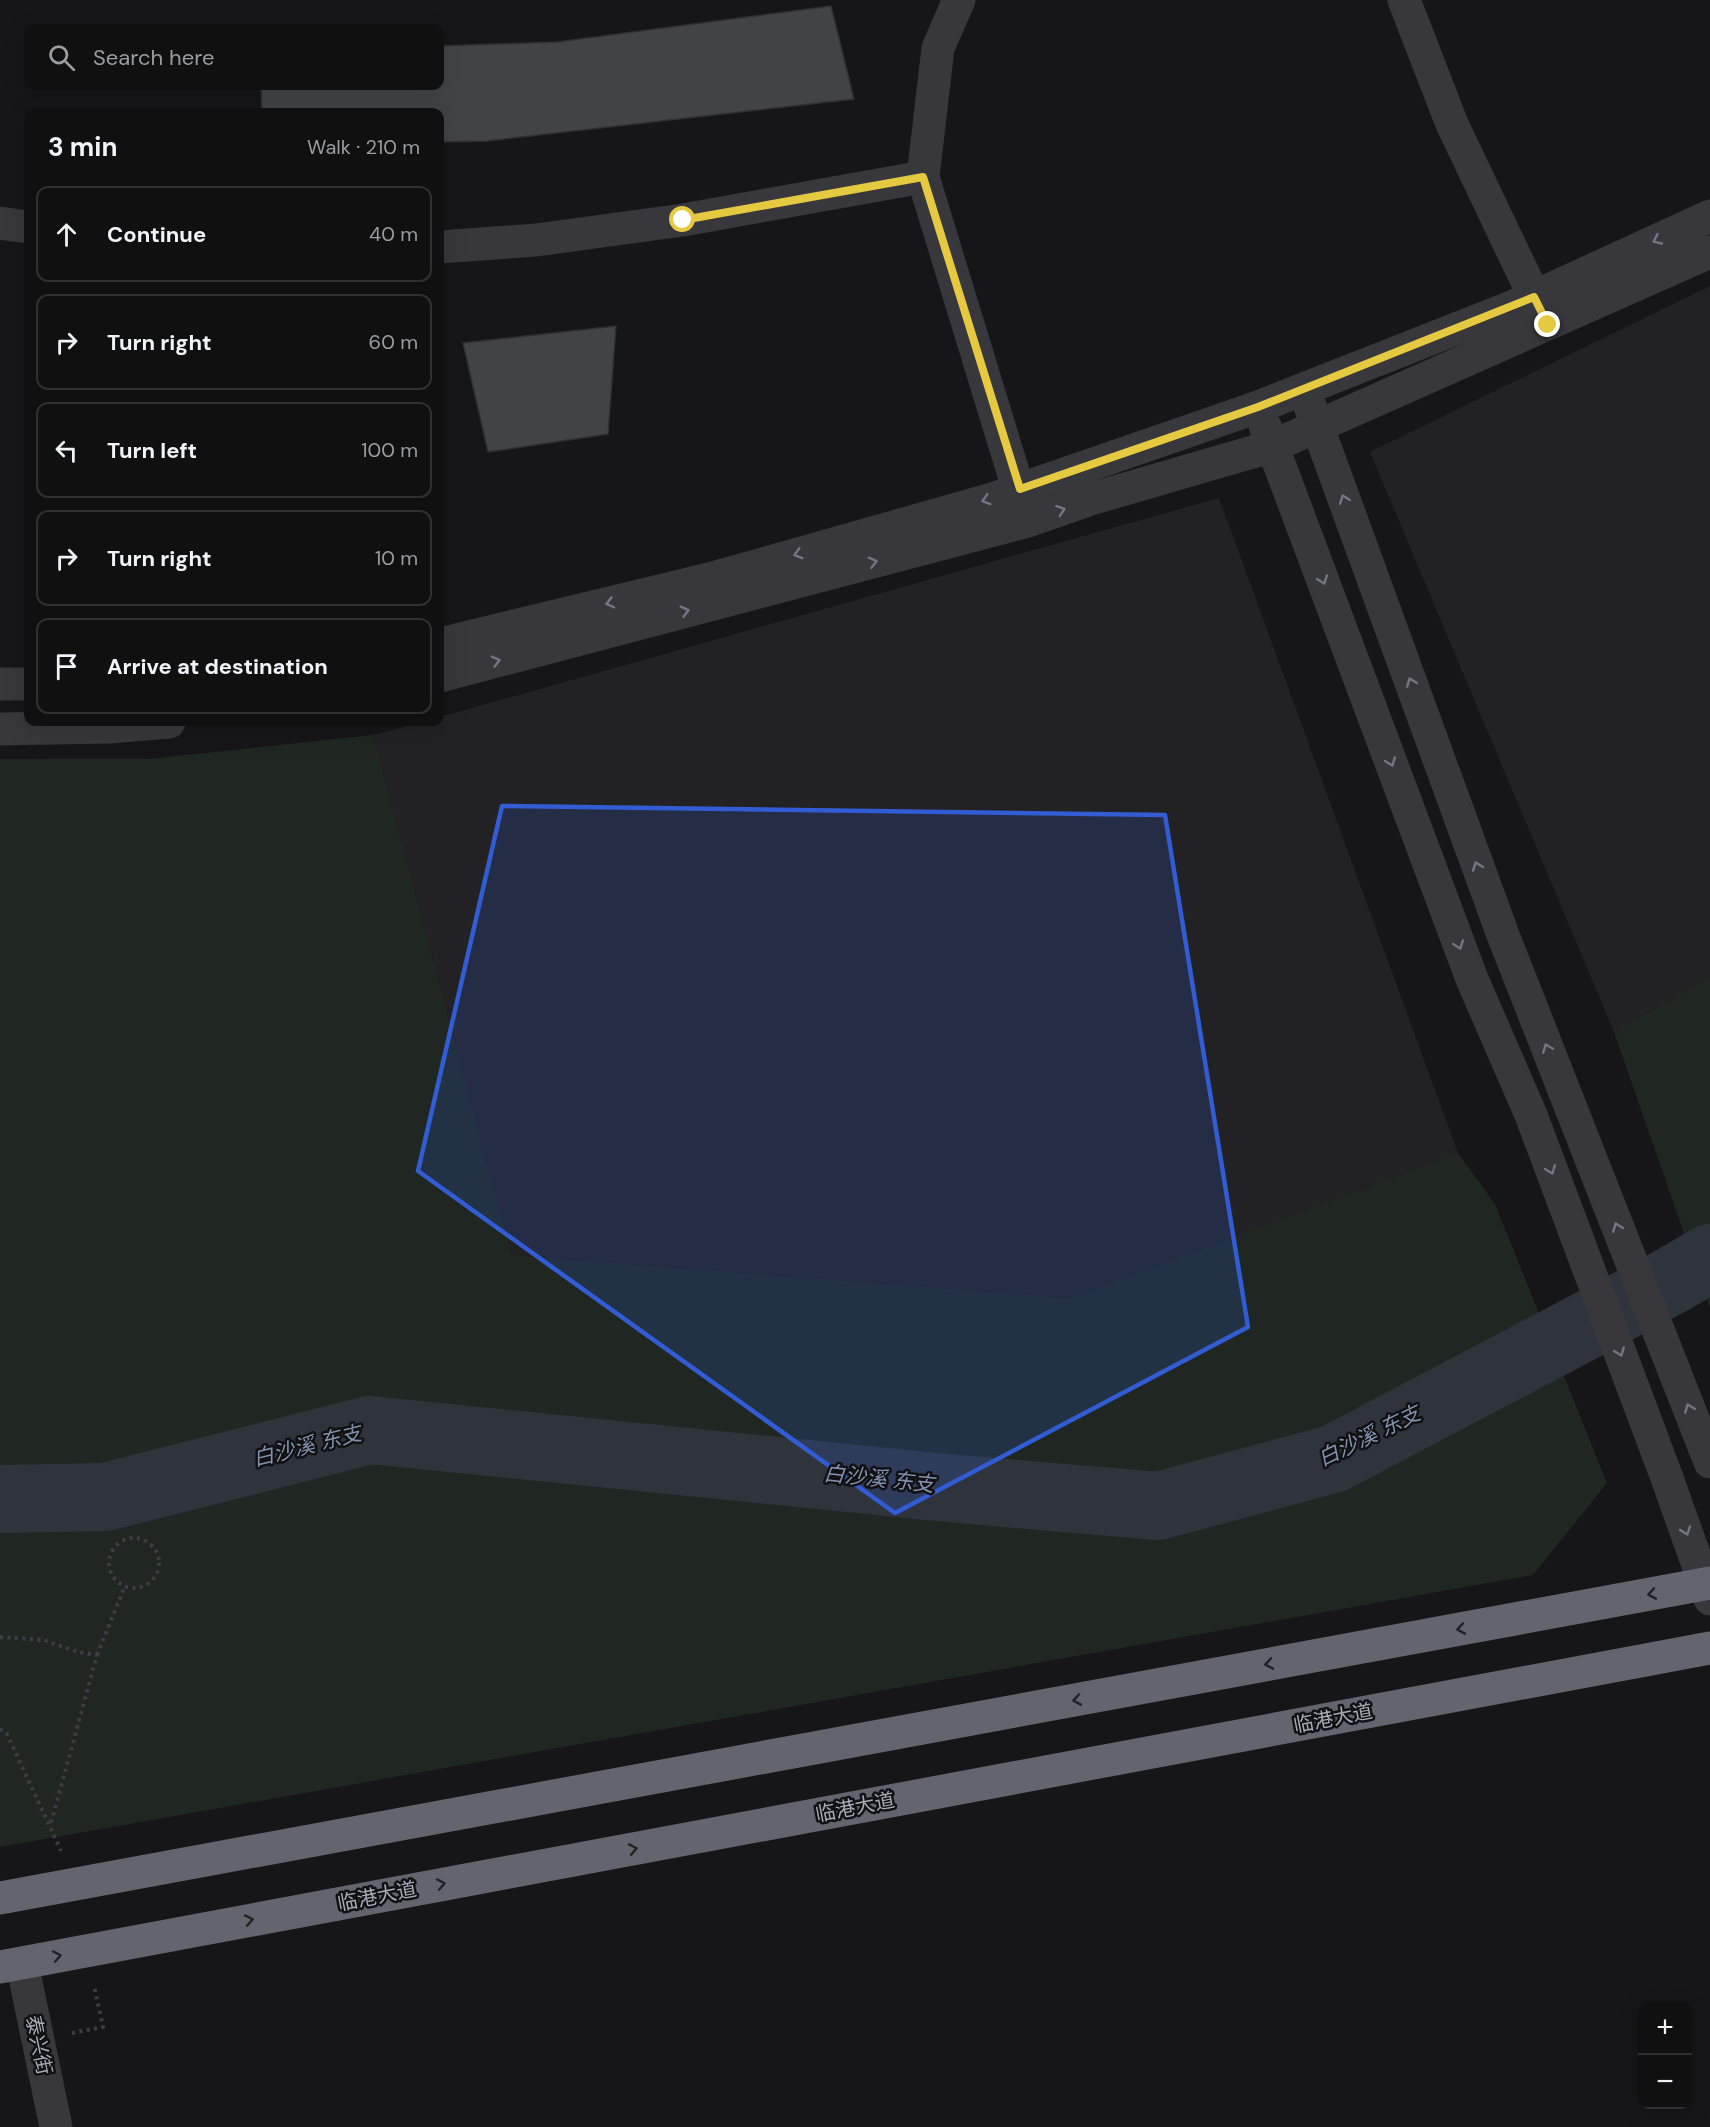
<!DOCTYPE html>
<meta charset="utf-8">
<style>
body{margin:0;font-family:"DM Sans","Noto Sans SC",sans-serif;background:#19191a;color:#f1f3f6}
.controls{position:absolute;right:18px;bottom:18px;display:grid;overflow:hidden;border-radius:12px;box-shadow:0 6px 24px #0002}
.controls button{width:54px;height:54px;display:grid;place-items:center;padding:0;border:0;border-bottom:2px solid #303031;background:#101011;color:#f1f3f6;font:30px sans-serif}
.stop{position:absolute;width:18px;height:18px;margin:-14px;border:4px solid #e5c940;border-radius:50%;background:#fff}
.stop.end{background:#e5c940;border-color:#fff;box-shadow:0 2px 6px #0008}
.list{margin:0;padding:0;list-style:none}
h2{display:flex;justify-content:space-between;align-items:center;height:78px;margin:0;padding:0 24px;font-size:26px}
h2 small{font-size:20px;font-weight:400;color:#9c9d9f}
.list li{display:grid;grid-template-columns:39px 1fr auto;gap:18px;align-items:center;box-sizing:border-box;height:96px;margin:0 12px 12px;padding:0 12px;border:2px solid #303031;border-radius:12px}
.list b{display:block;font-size:22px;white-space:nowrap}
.list em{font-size:20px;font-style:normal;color:#9c9d9f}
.icon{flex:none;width:33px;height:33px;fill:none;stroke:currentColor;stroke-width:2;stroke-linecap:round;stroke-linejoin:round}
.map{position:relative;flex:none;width:1710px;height:2127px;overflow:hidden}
.search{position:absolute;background:#101011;box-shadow:0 6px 24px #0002;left:24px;top:24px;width:420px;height:66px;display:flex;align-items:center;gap:15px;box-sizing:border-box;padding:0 21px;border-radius:12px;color:#9c9d9f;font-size:22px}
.panel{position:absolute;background:#101011;box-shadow:0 6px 24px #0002;left:24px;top:108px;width:420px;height:618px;border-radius:12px}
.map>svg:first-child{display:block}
</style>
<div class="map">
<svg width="1710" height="2127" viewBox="0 0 1710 2127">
<rect width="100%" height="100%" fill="#161517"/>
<!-- built -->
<g fill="#222224">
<polygon points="1710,286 1710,977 1614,1032 1370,452"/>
<polygon points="1219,498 1458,1153 1070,1298 512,1255 373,735 423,722 440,722 440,717"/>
</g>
<!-- green -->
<g fill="#202722">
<polygon points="373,735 512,1255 1070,1298 1458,1153 1495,1204 1607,1483 1533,1575 0,1847 0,759 148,759"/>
<polygon points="1710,977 1710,1308 1614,1032"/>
</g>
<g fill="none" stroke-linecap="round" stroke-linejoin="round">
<!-- river -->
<polyline stroke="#2f343c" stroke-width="68" points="0,1499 105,1497 370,1430 947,1488 1158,1506 1333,1459 1669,1282 1710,1258"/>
</g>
<!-- building -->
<g fill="#424347" stroke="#303033" stroke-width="1.5">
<polygon points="831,6 854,99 487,141 440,142 440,112 262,112 261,86 440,86 440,46 557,42"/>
<polygon points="616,326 608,434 488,452 463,343"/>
</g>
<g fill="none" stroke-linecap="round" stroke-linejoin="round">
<!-- path -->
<g stroke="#3d3d43" stroke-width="4" stroke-dasharray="3 4.5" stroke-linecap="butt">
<circle cx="134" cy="1563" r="25"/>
<polyline points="0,1637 44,1640 78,1652 97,1655 50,1827"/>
<polyline points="97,1655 125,1586"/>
<polyline points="0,1729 7,1734 61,1851"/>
<polyline points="72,2033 103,2027 94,1986"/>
</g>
<!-- minor -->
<g stroke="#37373c" stroke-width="33">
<polyline points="959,0 938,48 923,177 1025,511"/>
<polyline points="1404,0 1452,124 1544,317"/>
<polyline points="0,223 28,227"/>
<polyline points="440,247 536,240 683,220 923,177"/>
<polyline points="1310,406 1503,935 1710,1462"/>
<polyline points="1265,426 1472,979 1531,1115 1667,1478 1710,1599"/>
<polyline points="440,644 713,578 989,500 1258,407 1514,306 1710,216"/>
<polyline points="440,676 1028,521 1094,498 1273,446 1710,252"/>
<polyline points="0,684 28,684"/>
<polyline points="0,729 109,727 169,722"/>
<polyline points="22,1963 56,2127"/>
</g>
<!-- highway -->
<g stroke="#63646d" stroke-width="33">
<polyline points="0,1898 1710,1583"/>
<polyline points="0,1967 1710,1648"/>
</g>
</g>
<!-- one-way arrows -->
<defs><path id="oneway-chevron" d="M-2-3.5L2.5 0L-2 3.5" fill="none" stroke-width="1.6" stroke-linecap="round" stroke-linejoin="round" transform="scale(1.5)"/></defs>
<g stroke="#75767f">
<use href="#oneway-chevron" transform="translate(1657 240) rotate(155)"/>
<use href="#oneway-chevron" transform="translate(1344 499) rotate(-110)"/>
<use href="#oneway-chevron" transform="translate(986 500) rotate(163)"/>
<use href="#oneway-chevron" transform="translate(1061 510) rotate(-19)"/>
<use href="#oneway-chevron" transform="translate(798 554) rotate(164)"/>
<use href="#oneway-chevron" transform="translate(873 562) rotate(-15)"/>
<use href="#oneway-chevron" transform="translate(1323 580) rotate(70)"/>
<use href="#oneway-chevron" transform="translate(610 603) rotate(166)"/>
<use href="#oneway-chevron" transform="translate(685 611) rotate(-15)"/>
<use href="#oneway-chevron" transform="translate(496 661) rotate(-15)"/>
<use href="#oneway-chevron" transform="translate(1411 682) rotate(-110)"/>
<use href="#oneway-chevron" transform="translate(1391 762) rotate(70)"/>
<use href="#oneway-chevron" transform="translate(1477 866) rotate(-110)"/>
<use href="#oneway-chevron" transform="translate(1459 945) rotate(70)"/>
<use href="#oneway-chevron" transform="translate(1547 1048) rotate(-112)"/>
<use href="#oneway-chevron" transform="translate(1551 1170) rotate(69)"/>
<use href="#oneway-chevron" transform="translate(1617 1227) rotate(-111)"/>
<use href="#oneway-chevron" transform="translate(1620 1352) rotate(69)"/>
<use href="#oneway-chevron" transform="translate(1689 1408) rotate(-111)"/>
<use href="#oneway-chevron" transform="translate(1686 1531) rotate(71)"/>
</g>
<g stroke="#212124">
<use href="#oneway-chevron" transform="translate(1652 1594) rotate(170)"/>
<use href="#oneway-chevron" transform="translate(1461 1629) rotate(170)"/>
<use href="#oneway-chevron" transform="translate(1269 1664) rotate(170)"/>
<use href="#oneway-chevron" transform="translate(1077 1700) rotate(170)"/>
<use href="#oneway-chevron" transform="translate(633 1849) rotate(-11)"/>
<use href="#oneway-chevron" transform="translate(441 1884) rotate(-11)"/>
<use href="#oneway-chevron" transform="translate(249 1920) rotate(-11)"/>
<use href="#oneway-chevron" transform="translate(57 1956) rotate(-11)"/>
</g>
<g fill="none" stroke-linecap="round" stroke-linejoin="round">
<!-- route -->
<polyline stroke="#e5c940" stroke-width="8" points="683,220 923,177 1020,489 1258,407 1534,297 1548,325"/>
</g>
<!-- marked area -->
<path fill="#325cd3" fill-opacity="0.2" stroke="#325cd3" stroke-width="4.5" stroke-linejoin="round" d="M502 806 1165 815 1248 1327 895 1513 418 1171Z"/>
<g text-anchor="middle" stroke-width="5" stroke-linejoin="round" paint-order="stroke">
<!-- street labels -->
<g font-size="20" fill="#a8aab6" stroke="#111012">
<text transform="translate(1333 1718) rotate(-11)" y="7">临港大道</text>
<text transform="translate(855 1807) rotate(-11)" y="7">临港大道</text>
<text transform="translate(377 1896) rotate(-11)" y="7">临港大道</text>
<text transform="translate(39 2045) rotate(78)" y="7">泰兴街</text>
</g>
<!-- water labels -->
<g font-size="21" font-style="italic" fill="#8292af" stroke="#111012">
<text transform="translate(1369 1436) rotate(-26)" y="7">白沙溪 东支</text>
<text transform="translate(307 1446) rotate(-14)" y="7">白沙溪 东支</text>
<text transform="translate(879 1479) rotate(6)" y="7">白沙溪 东支</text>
</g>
</g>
</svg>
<div class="controls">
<button>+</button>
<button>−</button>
</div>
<div class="stop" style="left:683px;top:220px"></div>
<div class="stop end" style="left:1548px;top:325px"></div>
<div class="search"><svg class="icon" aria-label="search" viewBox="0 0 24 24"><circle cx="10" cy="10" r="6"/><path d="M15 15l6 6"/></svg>Search here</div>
<section class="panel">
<h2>3 min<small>Walk · 210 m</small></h2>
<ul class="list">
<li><svg class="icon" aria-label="ahead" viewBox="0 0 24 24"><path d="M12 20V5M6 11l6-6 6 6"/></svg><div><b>Continue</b></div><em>40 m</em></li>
<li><svg class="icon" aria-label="right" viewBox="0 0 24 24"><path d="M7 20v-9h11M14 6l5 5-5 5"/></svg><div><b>Turn right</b></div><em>60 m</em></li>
<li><svg class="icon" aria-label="left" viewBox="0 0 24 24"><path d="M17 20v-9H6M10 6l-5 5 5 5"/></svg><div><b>Turn left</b></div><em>100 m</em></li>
<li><svg class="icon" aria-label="right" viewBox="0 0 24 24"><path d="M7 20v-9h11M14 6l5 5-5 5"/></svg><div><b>Turn right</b></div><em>10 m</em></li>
<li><svg class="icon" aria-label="arrive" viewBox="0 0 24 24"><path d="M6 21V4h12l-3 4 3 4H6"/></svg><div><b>Arrive at destination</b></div></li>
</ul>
</section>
</div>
